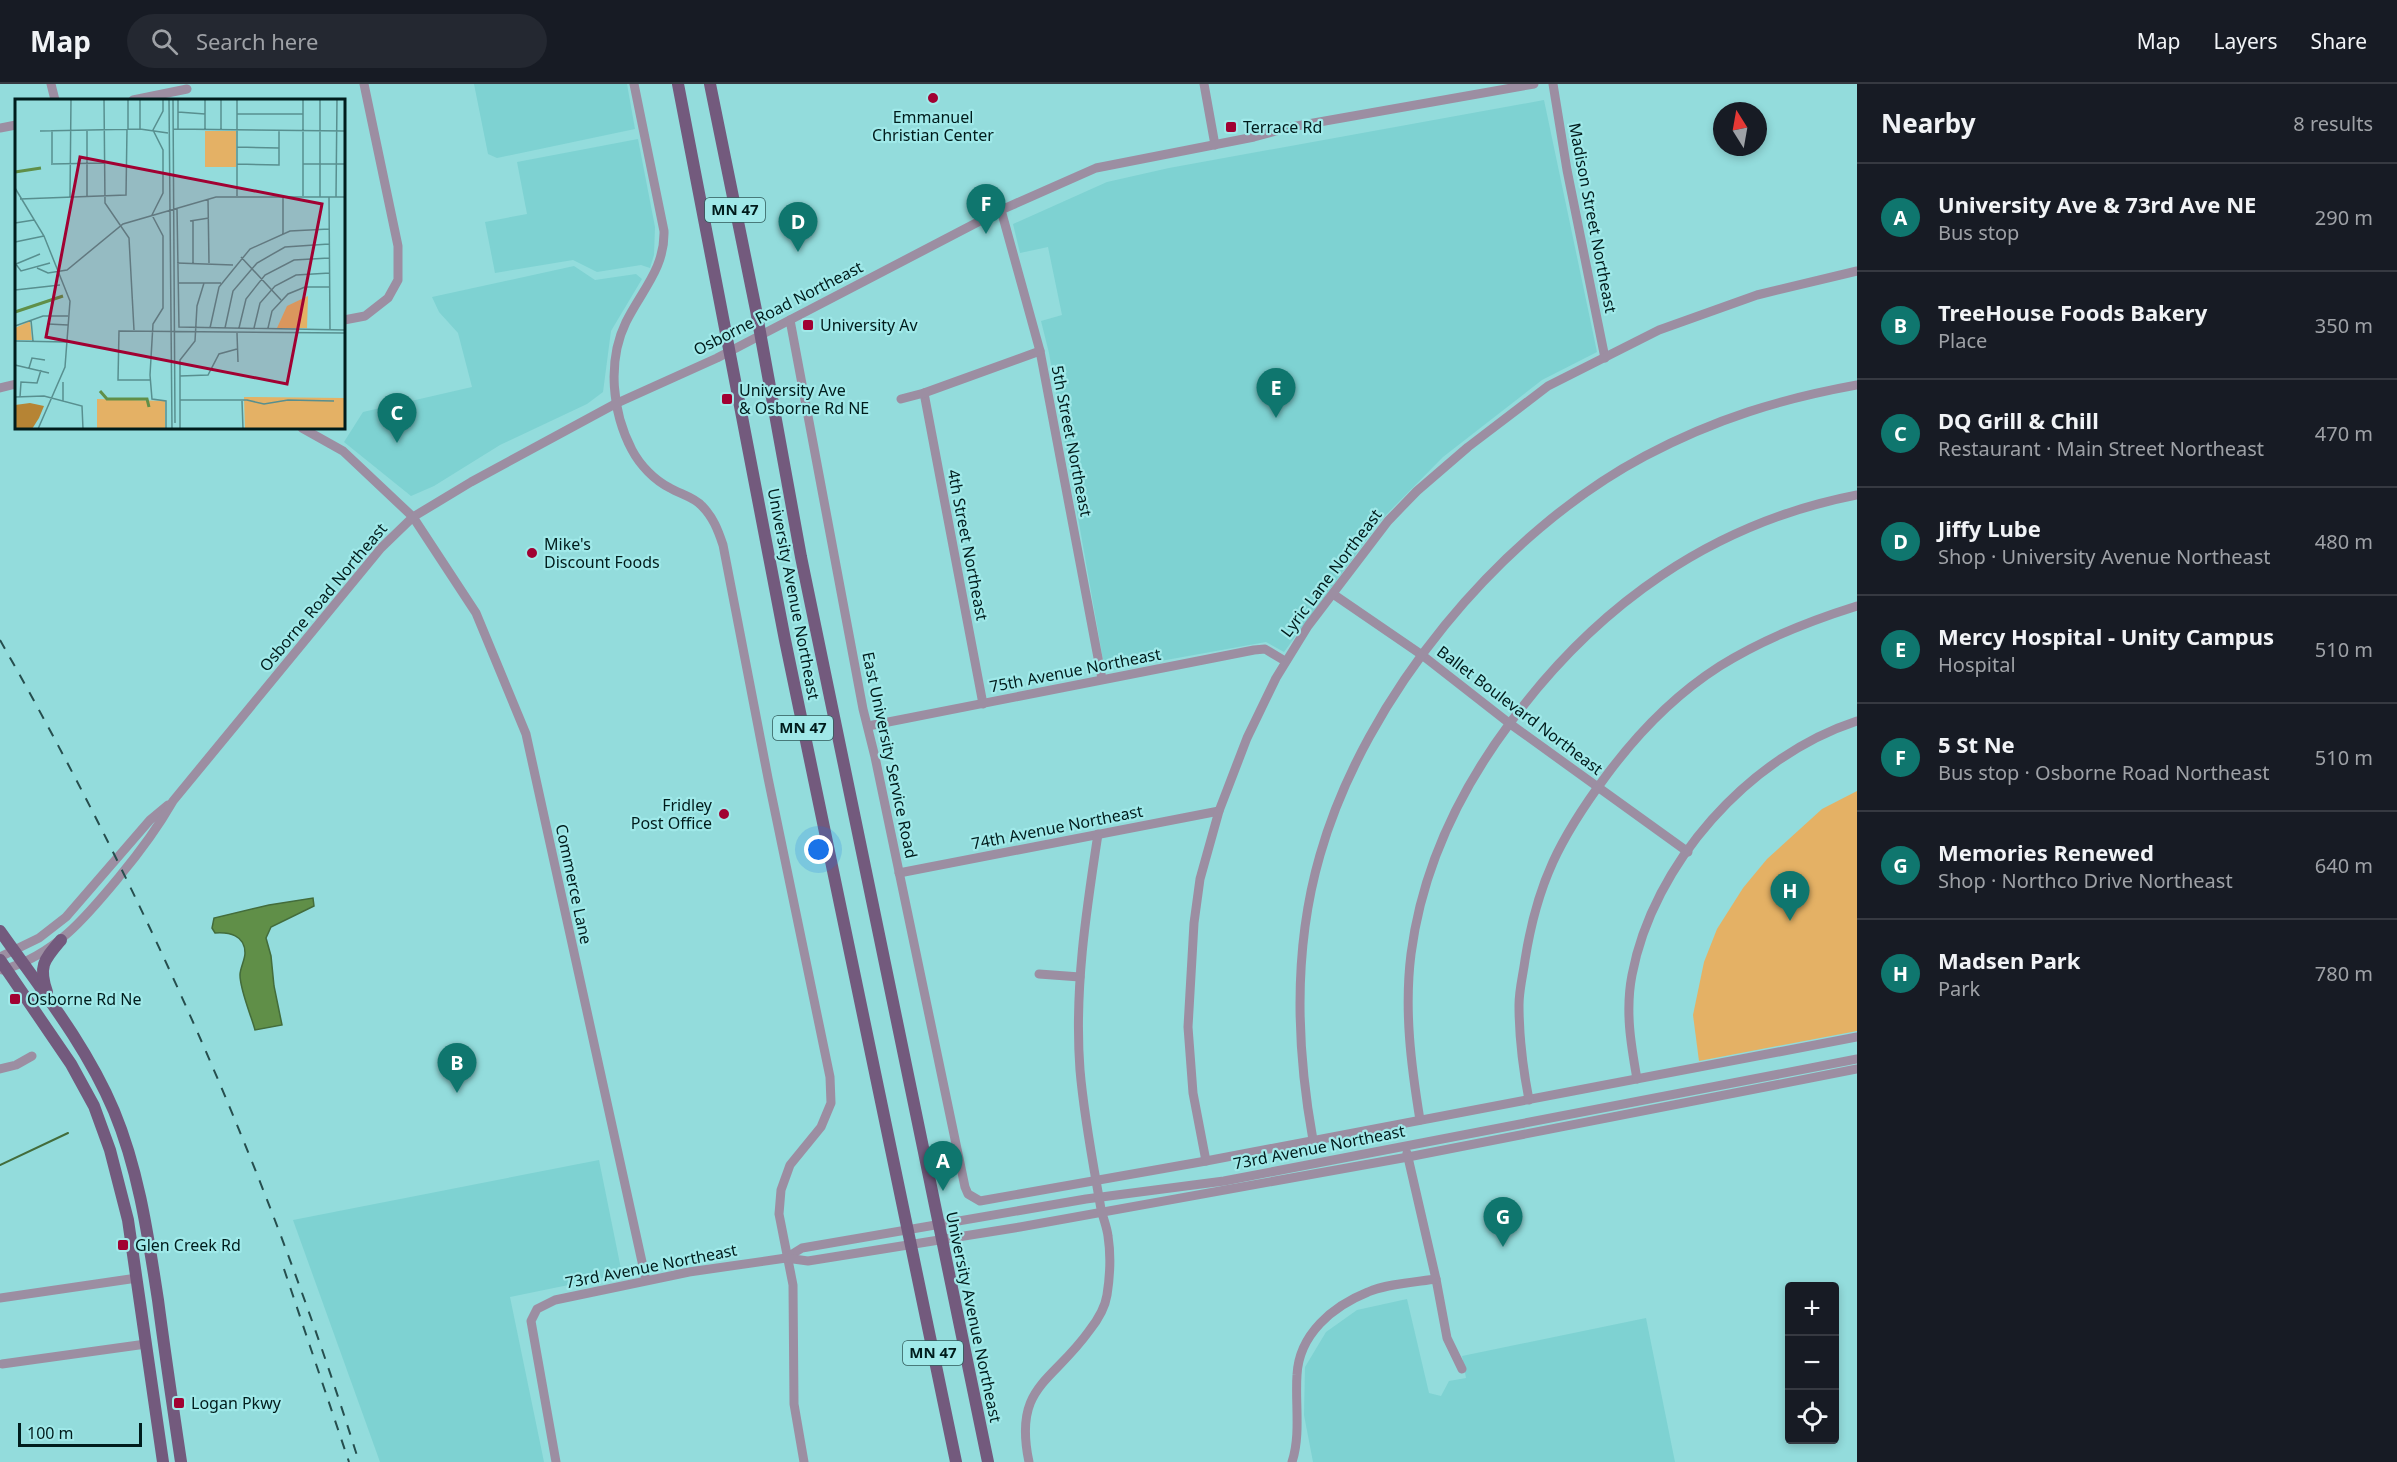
<!DOCTYPE html>
<meta charset="utf-8">
<style>
body{margin:0;font-family:"Noto Sans",sans-serif;background:#242831;color:#f1f3f6}
.controls{position:absolute;right:18px;bottom:18px;display:grid;overflow:hidden;border-radius:6px;box-shadow:0 3px 9px #0003}
.controls button{width:54px;height:54px;display:grid;place-items:center;padding:0;border:0;border-bottom:2px solid #363941;background:#171b24;color:#f1f3f6;font:30px sans-serif}
.compass{position:absolute;left:1713px;top:18px;width:54px;height:54px;border-radius:50%;background:#171b24;box-shadow:0 3px 9px #0003;rotate:349deg}
.scale{position:absolute;left:18px;bottom:15px;width:124px;box-sizing:border-box;padding-left:6px;border:3px solid #001c1c;border-top:0;font-size:16px;line-height:21px;white-space:nowrap;color:#001c1c;-webkit-text-stroke:4px #a0e9e9;paint-order:stroke}
.you{position:absolute;left:819px;top:766px;width:21px;height:21px;margin:-15px;border:4px solid #fff;border-radius:50%;background:#1a73e8;box-shadow:0 0 0 9px #1a73e833}
.badge{display:grid;place-items:center;width:39px;height:39px;border-radius:50%;background:#0f766e;color:#fff;font-size:20px;font-weight:700}
.pin{position:absolute;translate:-50% -50px;filter:drop-shadow(0 2px 3px #0008)}
.pin::after{content:'';position:absolute;top:32px;width:21px;height:18px;background:inherit;clip-path:polygon(0 0,100% 0,50% 100%)}
.list{margin:0;padding:0;list-style:none}
h2{display:flex;justify-content:space-between;align-items:center;height:78px;margin:0;padding:0 24px;font-size:26px}
h2 small{font-size:20px;font-weight:400;color:#9ea1a6}
.list li{display:grid;grid-template-columns:39px 1fr auto;gap:18px;align-items:center;box-sizing:border-box;height:108px;padding:0 24px;border-top:2px solid #363941}
.list b{display:block;font-size:22px;white-space:nowrap}
.list p{margin:0;font-size:20px;white-space:nowrap;color:#9ea1a6}
.list em{font-size:20px;font-style:normal;color:#9ea1a6}
.icon{flex:none;width:33px;height:33px;fill:none;stroke:currentColor;stroke-width:2;stroke-linecap:round;stroke-linejoin:round}
.map{position:relative;flex:none;width:1857px;height:1378px;overflow:hidden}
header{display:flex;align-items:center;gap:36px;box-sizing:border-box;height:84px;padding:0 30px;background:#171b24;border-bottom:2px solid #363941}
header strong{font-size:28px}
nav{display:flex;gap:33px;margin-inline-start:auto;font-size:21px}
.search{width:420px;height:54px;background:#242831;display:flex;align-items:center;gap:15px;box-sizing:border-box;padding:0 21px;border-radius:33px;color:#9ea1a6;font-size:22px}
main{display:flex}
aside{flex:1;background:#171b24}
.map>svg:first-child{display:block}
</style>
<header>
<strong>Map</strong>
<div class="search"><svg class="icon" aria-label="search" viewBox="0 0 24 24"><circle cx="10" cy="10" r="6"/><path d="M15 15l6 6"/></svg>Search here</div>
<nav><a>Map</a><a>Layers</a><a>Share</a></nav>
</header>
<main>
<div class="map">
<svg width="1857" height="1378" viewBox="0 0 1857 1378">
<rect width="100%" height="100%" fill="#93dcdc"/>
<!-- built -->
<g fill="#7ed2d2">
<polygon points="474,0 627,0 635,45 497,74 488,70"/>
<polygon points="1544,16 1597,268 1542,296 1443,373 1381,436 1284,568 1266,558 1105,587 1049,269 1041,237 1062,231 1048,163 1020,169 1013,140 1107,98 1169,84"/>
<polygon points="638,55 655,143 654,171 650,184 641,181 597,188 573,176 495,189 485,138 527,130 517,78"/>
<polygon points="574,182 595,196 636,190 642,195 611,247 603,308 587,320 500,361 434,402 411,412 344,358 363,328 472,303 458,249 439,228 432,213"/>
<polygon points="599,1076 622,1190 510,1213 544,1378 380,1378 293,1136"/>
<polygon points="1407,1215 1429,1309 1441,1312 1449,1297 1466,1294 1462,1272 1646,1234 1675,1378 1313,1378 1304,1331 1305,1283 1326,1248 1357,1226"/>
</g>
<!-- green -->
<polygon fill="#e4b165" points="1857,707 1857,947 1699,977 1693,931 1704,878 1717,845 1743,804 1767,775 1822,725"/>
<!-- water -->
<path fill="#608f48" stroke="#436c3b" stroke-width="1.5" d="M313 814 314 822 271 843 266 854 271 872 274 902 282 941 255 946C251 931 240 906 240 891 240 884 245 876 245 869 245 851 229 848 215 849L212 844 214 834 269 821Z"/>
<g fill="none" stroke-linecap="round" stroke-linejoin="round">
<!-- stream -->
<polyline stroke="#436c3b" stroke-width="2" points="0,1081 68,1049"/>
<!-- minor -->
<g stroke="#9c8ea2" stroke-width="9">
<polyline points="51,0 55,16"/>
<path d="M634 0 664 147C665 184 642 206 626 238 607 277 612 328 632 366 640 381 654 396 670 404 680 410 694 413 702 422 713 433 718 446 723 461L768 694 830 993 831 1019 821 1043 790 1081 781 1106 779 1130 793 1201 794 1320 804 1378"/>
<polyline points="1204,0 1215,61"/>
<polyline points="1553,0 1567,86 1605,274"/>
<polyline points="133,16 187,5"/>
<polyline points="0,44 16,41"/>
<polyline points="1001,126 1040,267 1102,595"/>
<polyline points="344,236 365,232 388,214 398,196 398,162 364,0"/>
<polyline points="790,236 863,625 875,673 965,1103 968,1110 980,1117 1206,1077 1857,953"/>
<polyline points="0,304 16,300"/>
<polyline points="924,309 983,620"/>
<polyline points="901,315 924,309 1040,267"/>
<polyline points="302,344 343,367 413,433 476,529 526,650 646,1196"/>
<polyline points="1333,510 1422,571 1509,639 1688,768"/>
<polyline points="868,642 1254,566 1265,565 1285,577"/>
<polyline points="899,789 1219,727"/>
<polyline points="0,873 39,854 66,833 150,736 168,721"/>
<path d="M2 886C55 871 86 833 119 793 139 769 157 745 173 717L381 464 413 433 471 398 615 320 717 274 1001 126 1096 84 1254 53 1291 43 1534 0"/>
<polyline points="1039,890 1080,893"/>
<polyline points="0,985 16,981 32,972"/>
<path d="M1637 995C1631 961 1625 927 1632 891 1653 780 1749 672 1857 637"/>
<path d="M1529 1016C1523 985 1519 953 1519 921 1519 906 1523 891 1525 876 1537 799 1560 754 1606 692 1637 650 1676 610 1720 582 1763 555 1809 537 1857 522"/>
<path d="M1420 1036C1411 981 1404 926 1411 870 1422 785 1460 706 1510 639 1597 521 1712 439 1857 411"/>
<path d="M1313 1056C1296 962 1293 864 1320 771 1365 613 1500 449 1645 372 1715 335 1780 315 1857 301"/>
<polyline points="1407,1069 1436,1195 1447,1254 1462,1285"/>
<polyline points="1206,1077 1193,1009 1188,943 1194,839 1200,795 1219,727 1247,654 1276,594 1308,542 1388,437 1417,407 1468,363 1548,302 1659,246 1757,211 1857,187"/>
<polyline points="786,1174 802,1164 1086,1115 1224,1097 1857,975"/>
<polyline points="0,1214 137,1194"/>
<polyline points="2,1280 146,1260"/>
<polyline points="556,1378 531,1237 537,1225 555,1216 689,1188 786,1174 808,1177 1020,1143 1408,1073 1857,985"/>
<path d="M1029 1378C1013 1302 1052 1299 1089 1247 1097 1237 1105 1224 1107 1211 1110 1192 1111 1171 1108 1152 1107 1143 1103 1134 1101 1125 1093 1079 1084 1033 1080 986 1074 907 1086 828 1098 750"/>
<path d="M1292 1378C1301 1351 1295 1319 1297 1291 1299 1250 1333 1222 1368 1208 1386 1200 1416 1198 1436 1195"/>
</g>
<!-- major -->
<g stroke="#735a7d" stroke-width="12">
<polyline points="678,0 785,556 956,1378"/>
<polyline points="710,0 756,226 801,473 988,1378"/>
<path d="M0 847C41 905 86 961 114 1027 139 1087 148 1152 158 1216 165 1270 173 1324 181 1378"/>
<polyline points="0,876 71,980 94,1022 110,1066 128,1136 163,1378"/>
<path d="M47 908C38 882 44 876 61 856"/>
</g>
<!-- rail -->
<g stroke="#264e4e" stroke-width="2" stroke-dasharray="10 10" stroke-linecap="butt">
<path d="M0 556C148 816 270 1093 359 1378"/>
<polyline points="284,1185 349,1378"/>
</g>
</g>
<!-- markers -->
<g fill="#a10132" stroke="#a0e9e9" stroke-width="2">
<circle cx="933" cy="14" r="6"/>
<rect x="1225" y="37" width="12" height="12" rx="3"/>
<rect x="802" y="235" width="12" height="12" rx="3"/>
<rect x="721" y="309" width="12" height="12" rx="3"/>
<circle cx="532" cy="469" r="6"/>
<circle cx="724" cy="730" r="6"/>
<rect x="9" y="909" width="12" height="12" rx="3"/>
<rect x="117" y="1155" width="12" height="12" rx="3"/>
<rect x="173" y="1313" width="12" height="12" rx="3"/>
</g>
<g text-anchor="middle" stroke-width="4.5" stroke-linejoin="round" paint-order="stroke">
<!-- shield labels -->
<g fill="#a0e9e9" stroke="#305a5a" stroke-width="1.5">
<rect x="705" y="114" width="60" height="24" rx="4.5"/>
<rect x="773" y="632" width="60" height="24" rx="4.5"/>
<rect x="903" y="1257" width="60" height="24" rx="4.5"/>
</g>
<g font-size="15" font-weight="bold" fill="#001c1c">
<text x="735" y="131">MN 47</text>
<text x="803" y="649">MN 47</text>
<text x="933" y="1274">MN 47</text>
</g>
<!-- poi labels -->
<g font-size="16" fill="#001c1c" stroke="#a0e9e9" text-anchor="start">
<text x="933" y="39" text-anchor="middle">Emmanuel<tspan x="933" dy="18">Christian Center</tspan></text>
<text x="1243" y="49">Terrace Rd</text>
<text x="820" y="247">University Av</text>
<text x="739" y="312">University Ave<tspan x="739" dy="18">&amp; Osborne Rd NE</tspan></text>
<text x="544" y="466">Mike's<tspan x="544" dy="18">Discount Foods</tspan></text>
<text x="712" y="727" text-anchor="end">Fridley<tspan x="712" dy="18">Post Office</tspan></text>
<text x="27" y="921">Osborne Rd Ne</text>
<text x="135" y="1167">Glen Creek Rd</text>
<text x="191" y="1325">Logan Pkwy</text>
</g>
<!-- street labels -->
<g font-size="16" fill="#001c1c" stroke="#a0e9e9">
<text transform="translate(1593 134) rotate(79)" y="6">Madison Street Northeast</text>
<text transform="translate(778 224) rotate(-27)" y="6">Osborne Road Northeast</text>
<text transform="translate(1072 357) rotate(79)" y="6">5th Street Northeast</text>
<text transform="translate(968 461) rotate(79)" y="6">4th Street Northeast</text>
<text transform="translate(1331 489) rotate(-53)" y="6">Lyric Lane Northeast</text>
<text transform="translate(794 510) rotate(79)" y="6">University Avenue Northeast</text>
<text transform="translate(323 513) rotate(-50)" y="6">Osborne Road Northeast</text>
<text transform="translate(1075 586) rotate(-11)" y="6">75th Avenue Northeast</text>
<text transform="translate(1520 626) rotate(37)" y="6">Ballet Boulevard Northeast</text>
<text transform="translate(890 671) rotate(78)" y="6">East University Service Road</text>
<text transform="translate(1057 743) rotate(-11)" y="6">74th Avenue Northeast</text>
<text transform="translate(574 800) rotate(78)" y="6">Commerce Lane</text>
<text transform="translate(1319 1063) rotate(-11)" y="6">73rd Avenue Northeast</text>
<text transform="translate(651 1182) rotate(-11)" y="6">73rd Avenue Northeast</text>
<text transform="translate(974 1233) rotate(78)" y="6">University Avenue Northeast</text>
</g>
</g>
<!-- overview -->
<g transform="translate(15 15)">
<rect width="330" height="330" fill="#93dcdc"/>
<path d="M190 32H221V68H190ZM293 197 292 229H262L272 207ZM15 222 17 241H0V229ZM229 298 330 299V330H230ZM82 300 150 302V330H82Z" fill="#e4b165"/>
<path d="M15 304 29 307 24 319 17 330H0V306Z" fill="#b68434"/>
<path fill="none" stroke="#608f48" stroke-width="3" d="M0 73 26 69M0 213 48 197M85 292 92 300H132L134 308"/>
<path fill="none" stroke="#588f8f" stroke-width="1.5" d="M89 0 90 104 114 139 119 231M148 0V12L138 31 148 51V94L137 116 148 137V209L138 225 135 276 137 300 151 302V330M154 0 157 330M158 0 160 324M190 0V30M206 0V30M222 0V97M288 0V97M163 13 190 15M222 15H288M113 30V0M125 30V0M158 30 330 32M163 30V0M37 31V64M72 31V98M25 32 125 30 153 34M222 48 264 49M36 65 90 64M222 65 264 66V32M288 65H330M0 89 29 137 55 202 50 268 23 330M55 98 56 0M305 98V0M314 98 315 230M321 98 322 0M5 100 111 96 112 30M193 100 194 164M162 109 164 228 330 231M175 122 194 119M0 124 19 121M268 135V97M0 143 29 137M226 158 266 201M0 164 6 172 35 164M162 164 218 166M178 164V122M1 165 25 155M22 169 33 174 52 171 108 125 201 98H330M163 184H206M0 191 45 186M16 221 18 242M33 225 53 226M0 227 28 217H53M195 229 204 188 235 150 275 132 314 130M210 229 218 192 242 164 270 148 314 145M224 229 231 200 250 176 279 161 314 159M239 229 245 204 260 187 281 176 315 174M253 229 257 212 273 195 290 188H315M222 234 223 263M0 242 52 243M0 266 34 274M14 269 17 259 30 261M165 277 193 276 204 255 222 250M135 281H103L104 232 330 234M0 298 29 297 67 307 68 330M5 298 6 283 22 284 26 271M165 301H232L249 305 273 301 319 302M48 302V283M227 302 228 330M165 330V261L180 242 182 207 189 184"/>
<path fill="#a10132" fill-opacity="0.15" stroke="#a10132" stroke-width="3" d="M65 58 307 105 272 285 31 238Z"/>
<rect width="330" height="330" fill="none" stroke="#001c1c" stroke-width="3"/>
</g>
</svg>
<div class="controls">
<button>+</button>
<button>−</button>
<button><svg class="icon" aria-label="locate" viewBox="0 0 24 24"><circle cx="12" cy="12" r="6"/><path d="M12 2v4M12 18v4M2 12h4M18 12h4"/></svg></button>
</div>
<svg class="compass" viewBox="-18 -18 36 36"><path d="M0-13l5 13h-10z" fill="#e53935"/><path d="M0 13l5-13h-10z" fill="#9ea1a6"/></svg>
<div class="scale">100 m</div>
<div class="you"></div>
<div class="pin badge" style="left:943px;top:1107px">A</div>
<div class="pin badge" style="left:457px;top:1009px">B</div>
<div class="pin badge" style="left:397px;top:359px">C</div>
<div class="pin badge" style="left:798px;top:168px">D</div>
<div class="pin badge" style="left:1276px;top:334px">E</div>
<div class="pin badge" style="left:986px;top:150px">F</div>
<div class="pin badge" style="left:1503px;top:1163px">G</div>
<div class="pin badge" style="left:1790px;top:837px">H</div>
</div>
<aside>
<h2>Nearby<small>8 results</small></h2>
<ul class="list">
<li><span class="badge">A</span><div><b>University Ave &amp; 73rd Ave NE</b><p>Bus stop</p></div><em>290 m</em></li>
<li><span class="badge">B</span><div><b>TreeHouse Foods Bakery</b><p>Place</p></div><em>350 m</em></li>
<li><span class="badge">C</span><div><b>DQ Grill &amp; Chill</b><p>Restaurant · Main Street Northeast</p></div><em>470 m</em></li>
<li><span class="badge">D</span><div><b>Jiffy Lube</b><p>Shop · University Avenue Northeast</p></div><em>480 m</em></li>
<li><span class="badge">E</span><div><b>Mercy Hospital - Unity Campus</b><p>Hospital</p></div><em>510 m</em></li>
<li><span class="badge">F</span><div><b>5 St Ne</b><p>Bus stop · Osborne Road Northeast</p></div><em>510 m</em></li>
<li><span class="badge">G</span><div><b>Memories Renewed</b><p>Shop · Northco Drive Northeast</p></div><em>640 m</em></li>
<li><span class="badge">H</span><div><b>Madsen Park</b><p>Park</p></div><em>780 m</em></li>
</ul>
</aside>
</main>
